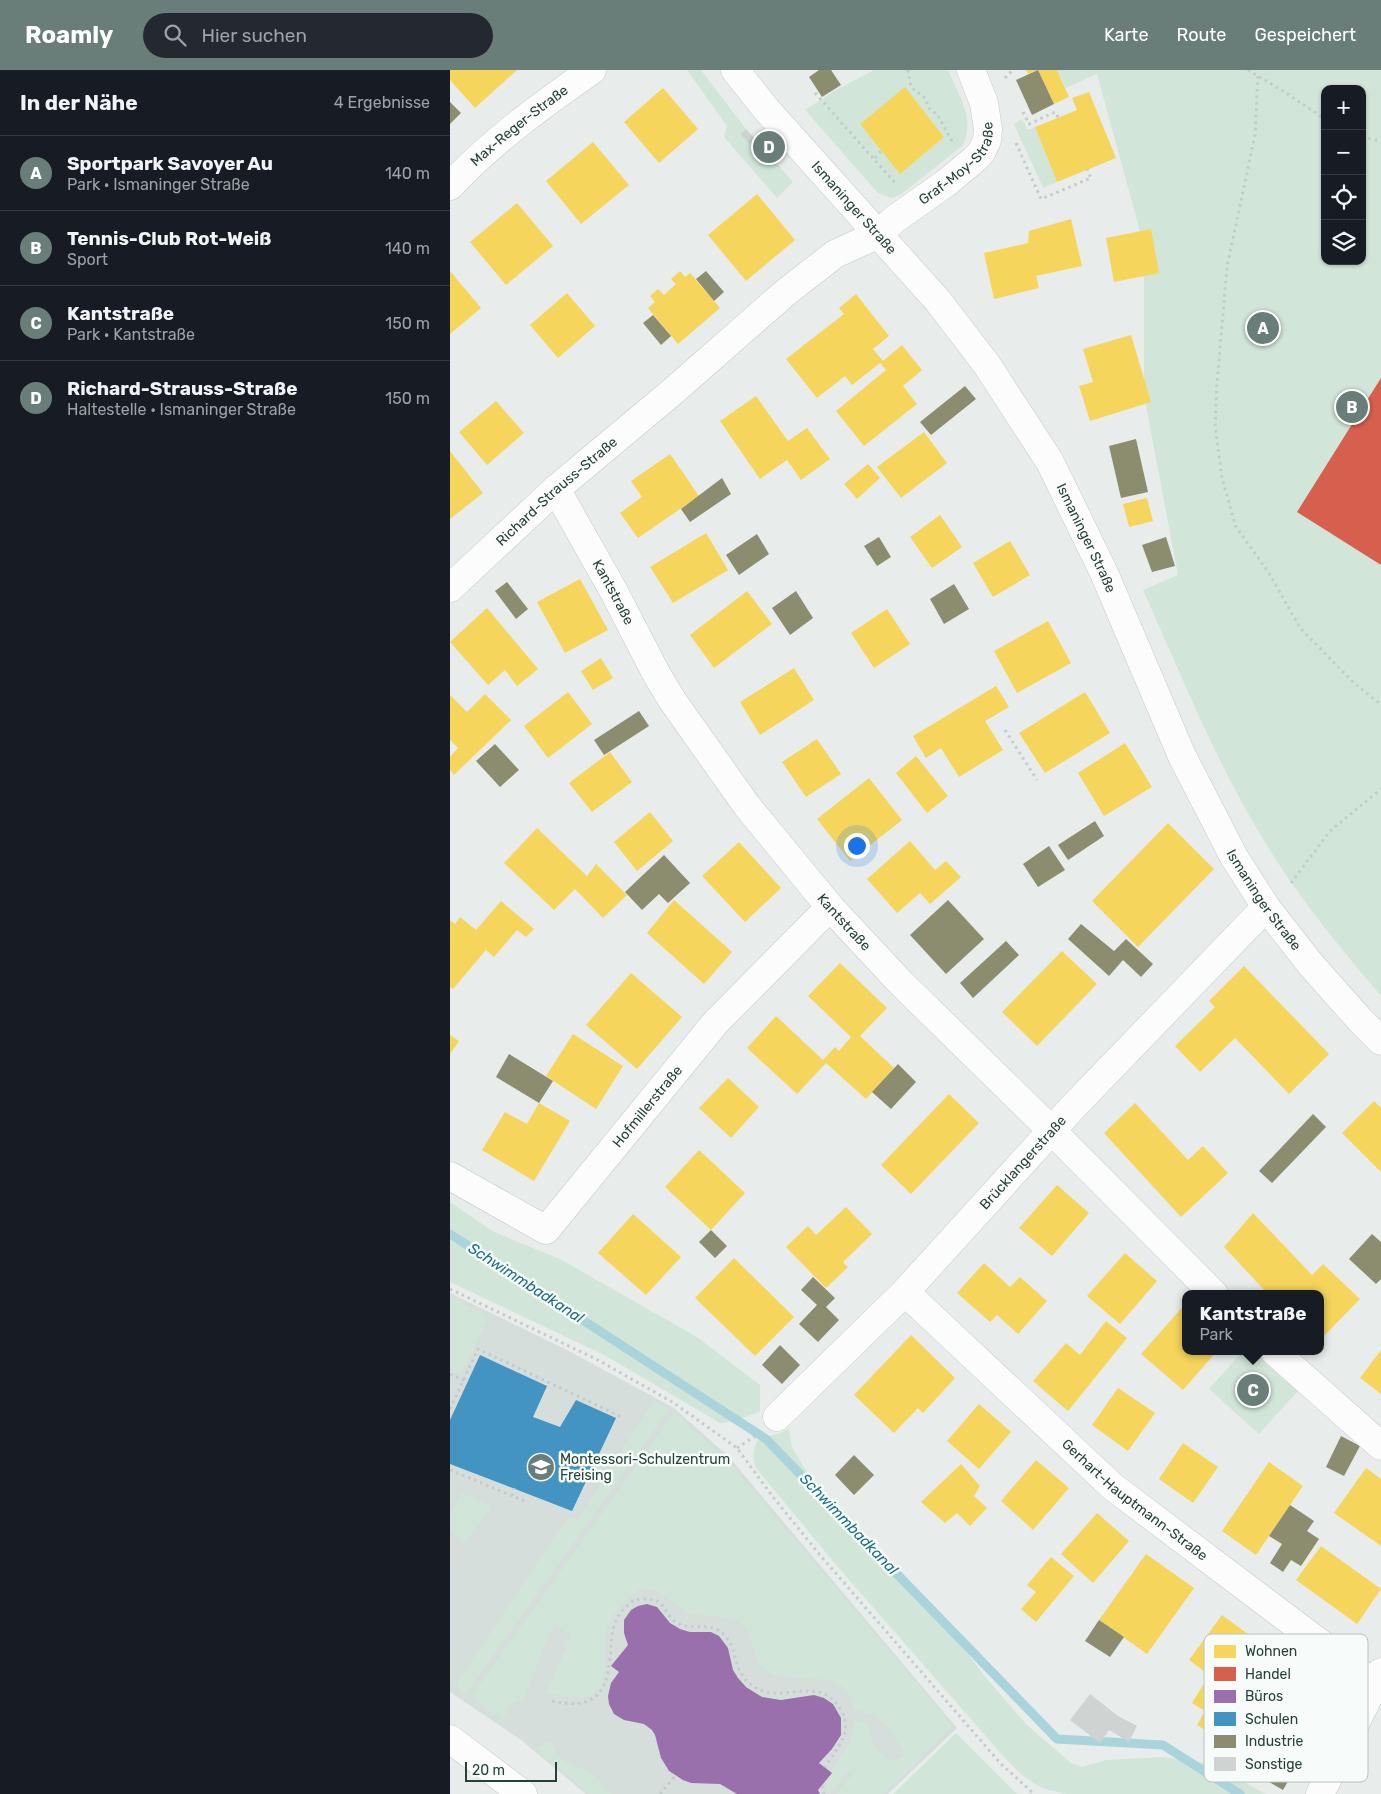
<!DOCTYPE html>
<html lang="de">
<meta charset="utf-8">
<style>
body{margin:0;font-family:Rubik,sans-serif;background:#242831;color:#f1f3f6}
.controls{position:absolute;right:15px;top:15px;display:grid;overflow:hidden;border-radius:10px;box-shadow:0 1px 4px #0004}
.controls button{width:45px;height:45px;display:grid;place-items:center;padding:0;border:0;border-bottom:1px solid #363941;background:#171b24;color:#f1f3f6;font:25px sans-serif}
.scale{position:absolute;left:15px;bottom:12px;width:92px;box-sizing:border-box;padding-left:5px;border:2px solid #24423a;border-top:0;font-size:14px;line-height:18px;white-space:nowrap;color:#24423a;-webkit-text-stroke:4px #f7fbf9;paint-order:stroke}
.you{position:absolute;left:406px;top:775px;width:18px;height:18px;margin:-12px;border:4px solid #fff;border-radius:50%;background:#1a73e8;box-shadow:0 0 0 8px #1a73e833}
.badge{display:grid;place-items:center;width:32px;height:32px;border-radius:50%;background:#697e78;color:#fff;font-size:16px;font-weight:700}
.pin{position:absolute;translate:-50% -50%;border:2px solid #fff;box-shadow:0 1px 5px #0006}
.popup{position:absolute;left:732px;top:1220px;width:142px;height:65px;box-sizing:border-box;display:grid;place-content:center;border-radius:10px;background:#171b24;filter:drop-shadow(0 1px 4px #0005);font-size:16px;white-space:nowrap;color:#9ea1a6}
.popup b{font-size:19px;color:#f1f3f6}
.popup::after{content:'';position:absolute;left:50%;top:100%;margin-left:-10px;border:10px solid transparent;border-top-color:#171b24}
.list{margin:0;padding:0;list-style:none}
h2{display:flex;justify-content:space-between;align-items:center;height:65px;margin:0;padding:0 20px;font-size:21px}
h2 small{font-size:16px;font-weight:400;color:#9ea1a6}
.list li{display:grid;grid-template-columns:32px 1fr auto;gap:15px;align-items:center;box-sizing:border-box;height:75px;padding:0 20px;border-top:1px solid #363941}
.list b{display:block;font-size:19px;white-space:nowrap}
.list p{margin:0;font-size:16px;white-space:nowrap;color:#9ea1a6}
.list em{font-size:16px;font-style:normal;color:#9ea1a6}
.icon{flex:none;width:28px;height:28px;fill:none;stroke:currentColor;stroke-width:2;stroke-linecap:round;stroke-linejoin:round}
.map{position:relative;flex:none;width:931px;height:1724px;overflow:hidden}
header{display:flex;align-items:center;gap:30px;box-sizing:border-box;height:70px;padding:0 25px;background:#697e78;color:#fff}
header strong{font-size:24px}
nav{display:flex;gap:28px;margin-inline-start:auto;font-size:18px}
.search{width:350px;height:45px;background:#242831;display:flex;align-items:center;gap:12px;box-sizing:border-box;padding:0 18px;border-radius:28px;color:#9ea1a6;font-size:19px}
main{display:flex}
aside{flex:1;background:#171b24}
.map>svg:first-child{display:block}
</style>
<header>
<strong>Roamly</strong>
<div class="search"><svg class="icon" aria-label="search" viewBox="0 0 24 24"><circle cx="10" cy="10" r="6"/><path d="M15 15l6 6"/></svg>Hier suchen</div>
<nav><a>Karte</a><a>Route</a><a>Gespeichert</a></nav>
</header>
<main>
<aside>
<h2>In der Nähe<small>4 Ergebnisse</small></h2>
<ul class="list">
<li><span class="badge">A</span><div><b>Sportpark Savoyer Au</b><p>Park · Ismaninger Straße</p></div><em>140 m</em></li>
<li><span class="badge">B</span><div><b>Tennis-Club Rot-Weiß</b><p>Sport</p></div><em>140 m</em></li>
<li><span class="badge">C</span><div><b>Kantstraße</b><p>Park · Kantstraße</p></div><em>150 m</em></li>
<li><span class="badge">D</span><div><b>Richard-Strauss-Straße</b><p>Haltestelle · Ismaninger Straße</p></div><em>150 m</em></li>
</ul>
</aside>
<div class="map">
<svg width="931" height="1724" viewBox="0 0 931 1724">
<rect width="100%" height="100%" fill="#e8edeb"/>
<!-- built -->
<polygon fill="#d6dedb" points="0,1223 119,1281 224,1338 278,1386 507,1658 438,1724 136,1724 71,1670 0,1622"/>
<!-- green -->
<g fill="#d1e6d8" fill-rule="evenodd">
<polygon points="237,0 251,0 296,59 291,64 306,80 311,75 343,112 327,128 274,67 277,56"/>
<path d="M424 0H498C508 23 527 52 512 76L450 125 441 128 428 123 355 40 384 21ZM455 18 494 67 450 103 410 54Z"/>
<path d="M607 0H931V926C886 873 842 819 807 759 762 683 729 600 693 520L728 505 694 325V176L647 4 616 18ZM875 19H912V191H875Z"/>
<polygon points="572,49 578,60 585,57 607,112 593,118 564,54"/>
<path d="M0 1132 44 1162 110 1189 247 1267 310 1315V1341C297 1347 285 1351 270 1353L154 1285 0 1212Z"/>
<polygon points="0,1227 39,1247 11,1304 0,1298"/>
<polygon points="793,1281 804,1281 848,1321 809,1364 759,1319"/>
<polygon points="204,1331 219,1339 16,1623 5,1616 118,1447 128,1450"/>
<path d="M224 1343 275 1388 503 1656 433 1724H387L403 1705 399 1700 379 1724 376 1717C380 1709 382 1702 386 1694 395 1679 402 1672 405 1653L408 1651C412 1652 417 1653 419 1657 421 1660 421 1665 422 1669 426 1683 440 1697 455 1686V1683L440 1660 426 1646 405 1639C395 1593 350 1618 319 1602 301 1592 306 1570 294 1556 284 1543 255 1548 240 1543 223 1537 210 1514 189 1520 184 1521 178 1527 174 1531 165 1540 158 1551 156 1564 153 1585 160 1599 147 1619 145 1622 143 1625 139 1626 128 1630 109 1624 97 1623L121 1566 104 1553 73 1629 62 1633 52 1650 22 1628 24 1623Z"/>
<path d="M339 1359 342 1377 358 1404 397 1457 508 1571 537 1609 577 1655 621 1693 632 1697 656 1690 712 1687 757 1693 784 1706 815 1724H616L595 1719 583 1713 571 1704 554 1687 386 1495 306 1398C302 1389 303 1380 307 1371Z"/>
<polygon points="12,1423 41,1436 15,1473 0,1461 0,1445"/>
<polygon points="506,1663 567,1724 443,1724"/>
<path d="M98 1671H101C105 1697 129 1692 146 1707 149 1709 150 1713 153 1716 155 1719 159 1722 162 1724H140L85 1679Z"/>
</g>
<!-- homes -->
<g fill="#f6d55c">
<polygon points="0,0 67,0 25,38 0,10"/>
<polygon points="576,0 607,0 619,27 604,34 588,0 578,4"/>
<polygon points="455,17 494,67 450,104 410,54"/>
<polygon points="213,18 248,59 209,93 174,52"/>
<polygon points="639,22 666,88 607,112 585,57 627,40 622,28"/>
<polygon points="143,72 179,115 131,154 96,111"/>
<polygon points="307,124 345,170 296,211 258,165"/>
<polygon points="67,133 103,176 56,215 20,172"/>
<polygon points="621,149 632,196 586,206 589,218 544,229 534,183 578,173 579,161"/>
<polygon points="701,159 709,203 664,212 656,168"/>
<polygon points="0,201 31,238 0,264"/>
<polygon points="230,201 235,207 240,203 270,238 228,274 198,238 205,232 200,226 208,219 214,225 226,214 221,209"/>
<polygon points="117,223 145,256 108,288 80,255"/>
<polygon points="406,224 439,266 423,279 433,291 452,275 472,300 453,316 467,334 414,376 386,341 436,300 430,293 402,315 395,306 367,328 336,289 394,244 389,238"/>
<polygon points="681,265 701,332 640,351 629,316 643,312 633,279"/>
<polygon points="306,326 338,371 357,358 380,389 351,410 337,390 310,409 270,351"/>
<polygon points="46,331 74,363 37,395 9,362"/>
<polygon points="474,362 497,393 451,428 427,397"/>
<polygon points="0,381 33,423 0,449"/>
<polygon points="220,384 249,426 188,468 170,443 192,427 181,411"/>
<polygon points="418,394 430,408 407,429 394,414"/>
<polygon points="697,428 703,451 679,457 673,434"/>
<polygon points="490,445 512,477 482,498 460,467"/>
<polygon points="256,463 278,500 223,533 200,497"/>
<polygon points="560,471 580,505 543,527 523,493"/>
<polygon points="130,509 158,560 115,583 87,532"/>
<polygon points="297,521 322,554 264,598 240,565"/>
<polygon points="37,538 88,599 67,616 55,600 38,615 0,572"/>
<polygon points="437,539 460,574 424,598 401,563"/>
<polygon points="598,551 621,593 567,623 544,581"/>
<polygon points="151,588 163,608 143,620 131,601"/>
<polygon points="344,598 364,630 310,665 290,632"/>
<polygon points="546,616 559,637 535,651 553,680 509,707 491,678 476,688 463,666"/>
<polygon points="118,622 142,654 98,688 74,656"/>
<polygon points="635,622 660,663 595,703 569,663"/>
<polygon points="35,624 61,650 4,705 0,700 0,687 8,678 0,670 0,625 17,642"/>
<polygon points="367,669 391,704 356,727 332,692"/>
<polygon points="675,673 702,717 654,746 628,703"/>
<polygon points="160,682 182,712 142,742 119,713"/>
<polygon points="466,686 498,726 477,743 446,703"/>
<polygon points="419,708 452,750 400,791 367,749"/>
<polygon points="200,742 223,771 187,801 164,772"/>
<polygon points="718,753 764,799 688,877 642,831"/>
<polygon points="87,758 137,806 146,794 177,825 153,848 125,819 104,840 54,793"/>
<polygon points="460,771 485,800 496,791 511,807 480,834 470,823 447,843 417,809"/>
<polygon points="289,772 331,818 295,852 252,806"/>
<polygon points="224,830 282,882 254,914 197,863"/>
<polygon points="51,831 84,859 76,867 67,860 44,887 36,880 3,919 0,917 0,850 5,854 10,847 26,860"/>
<polygon points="612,881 647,914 587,976 552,942"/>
<polygon points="390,893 437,938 410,966 444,998 416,1029 376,993 347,1024 297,978 326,946 373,990 385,977 389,981 401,967 358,926"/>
<polygon points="794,896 879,984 839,1024 785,968 750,1002 725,976 765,937 759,931"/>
<polygon points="181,903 232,947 187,999 136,955"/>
<polygon points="123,964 173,996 146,1039 96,1006"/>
<polygon points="0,965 9,971 0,984"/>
<polygon points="278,1008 309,1037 281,1068 249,1038"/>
<polygon points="499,1024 529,1053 461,1124 431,1095"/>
<polygon points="924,1031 931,1038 931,1102 892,1063"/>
<polygon points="89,1033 120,1051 84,1111 32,1080 55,1042 77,1054"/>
<polygon points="685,1033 738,1090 753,1076 778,1103 731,1147 654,1063"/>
<polygon points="249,1080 295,1123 261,1160 215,1117"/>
<polygon points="607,1115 639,1143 602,1186 569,1158"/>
<polygon points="396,1137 422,1164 393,1192 398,1197 376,1218 336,1177 358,1156 366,1165"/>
<polygon points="803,1143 862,1205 873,1194 910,1229 870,1270 870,1224 818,1224 774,1177"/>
<polygon points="183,1144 231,1187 196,1225 148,1183"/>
<polygon points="675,1183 707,1211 670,1254 637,1226"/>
<polygon points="284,1188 344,1247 305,1286 245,1228"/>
<polygon points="534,1193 560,1217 570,1207 597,1231 568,1264 547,1245 540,1252 507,1223"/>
<polygon points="736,1233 736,1281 767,1281 733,1320 691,1284"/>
<polygon points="656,1251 677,1268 618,1341 583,1311 616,1273 630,1285"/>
<polygon points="461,1265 505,1308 473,1343 468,1338 444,1363 404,1325"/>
<polygon points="931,1280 931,1324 910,1308"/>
<polygon points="668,1318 705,1343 678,1381 642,1355"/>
<polygon points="529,1334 561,1362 529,1399 497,1371"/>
<polygon points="733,1373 768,1397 743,1433 709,1409"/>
<polygon points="586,1390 619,1418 583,1460 551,1431"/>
<polygon points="819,1392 853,1416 806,1485 772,1461"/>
<polygon points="511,1394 530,1416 524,1426 537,1438 520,1456 507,1443 495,1453 471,1432"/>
<polygon points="916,1398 931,1409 931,1476 884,1443"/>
<polygon points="647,1443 679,1471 643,1513 611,1484"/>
<polygon points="871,1476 931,1519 907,1554 846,1510"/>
<polygon points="696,1484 744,1518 697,1584 649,1550"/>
<polygon points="601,1487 624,1506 586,1552 571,1539 586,1522 577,1515"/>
<polygon points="772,1545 806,1570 773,1615 739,1590"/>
<polygon points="834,1592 883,1621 852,1672 803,1642"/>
<polygon points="755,1612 786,1631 764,1666 747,1655 755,1641 742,1633"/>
</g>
<!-- shops -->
<polygon fill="#d6604d" points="931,308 931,495 847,442"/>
<!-- offices -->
<polygon fill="#9970ab" points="197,1534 207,1537 220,1553 230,1559 240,1562 261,1562 269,1566 278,1578 283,1600 288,1608 296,1617 312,1627 331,1630 364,1625 374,1628 383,1634 391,1648 391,1665 382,1679 369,1693 382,1703 368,1720 370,1724 287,1724 270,1714 241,1713 233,1710 219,1701 216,1696 211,1688 205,1665 202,1660 194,1654 174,1650 164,1644 159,1634 158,1626 161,1613 169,1602 161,1596 178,1575 174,1563 174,1550 181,1540 188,1536"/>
<!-- schools -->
<polygon fill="#4393c3" points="30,1285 97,1316 83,1347 110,1357 126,1330 166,1348 122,1441 0,1394 0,1350"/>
<!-- industry -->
<g fill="#8c8c6e">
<polygon points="369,0 381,0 391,15 372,27 359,7"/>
<polygon points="588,0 604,34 582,45 566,10"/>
<polygon points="0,32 11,43 0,54"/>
<polygon points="256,201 274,222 264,231 246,209"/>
<polygon points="203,245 221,266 211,275 193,253"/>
<polygon points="515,316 526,329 481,365 470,352"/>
<polygon points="686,369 698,422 671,428 659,376"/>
<polygon points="272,408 281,424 240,452 231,439"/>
<polygon points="307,464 319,484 289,505 276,485"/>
<polygon points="429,467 441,487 427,496 414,476"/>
<polygon points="716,467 725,496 702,502 692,475"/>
<polygon points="57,512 78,539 66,549 45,521"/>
<polygon points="504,514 519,539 494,554 480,529"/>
<polygon points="346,521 363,548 340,565 322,538"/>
<polygon points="189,641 199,656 154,685 144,670"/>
<polygon points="45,674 69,700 50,717 26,691"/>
<polygon points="645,751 654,766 618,790 608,775"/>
<polygon points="599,776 615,800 588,817 573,794"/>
<polygon points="214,785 240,813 218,833 209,824 192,840 175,822"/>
<polygon points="498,830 534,869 496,904 460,865"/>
<polygon points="631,854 664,881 676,869 703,894 691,907 673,890 659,906 618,869"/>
<polygon points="556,871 569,885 523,928 510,913"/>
<polygon points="59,984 103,1011 89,1033 46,1007"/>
<polygon points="448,994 466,1012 441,1039 422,1022"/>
<polygon points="863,1044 876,1057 822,1113 809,1101"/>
<polygon points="261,1160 277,1176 265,1188 249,1172"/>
<polygon points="922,1164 931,1172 931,1209 926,1214 899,1189"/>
<polygon points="363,1207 385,1228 376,1237 389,1250 368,1272 349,1254 367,1235 351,1220"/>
<polygon points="330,1275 350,1295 332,1314 312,1295"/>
<polygon points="891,1366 910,1376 894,1406 876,1397"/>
<polygon points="404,1385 424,1405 404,1425 385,1405"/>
<polygon points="840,1435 864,1451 857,1461 869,1469 851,1496 841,1490 833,1502 820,1493 832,1474 819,1466"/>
<polygon points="649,1550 674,1567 660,1587 635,1571"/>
<polygon points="865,1580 881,1590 867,1612 853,1603"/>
<polygon points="829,1683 848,1694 833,1720 814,1709"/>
</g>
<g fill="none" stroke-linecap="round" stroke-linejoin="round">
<!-- stream -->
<polyline stroke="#a9d4db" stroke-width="9" points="0,1164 316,1369 607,1669 713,1675 790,1724"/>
</g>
<!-- building -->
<g fill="#cfd4d2">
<polygon points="296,59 311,75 306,81 290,64"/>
<polygon points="640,1624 668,1646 687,1656 679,1672 659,1660 650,1673 620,1650"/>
</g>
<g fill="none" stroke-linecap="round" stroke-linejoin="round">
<!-- minor casing -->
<g stroke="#c5cac8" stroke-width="29">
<g id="minor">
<path id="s1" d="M285 0 316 39 488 231 537 295 600 392 654 503 732 686 784 787 816 837 862 896 911 951 931 971"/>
<path id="s2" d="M0 116C42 71 92 35 142 0"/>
<path id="s3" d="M106 419 163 520 207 605 222 630 297 736 380 837 450 912 601 1060 764 1224"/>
<path id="s4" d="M0 518 106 419 221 323 335 223 385 184 427 165 445 149 496 113 525 89 532 81 537 70 538 59 534 33 521 0"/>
<path id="s5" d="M0 1106 96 1160 266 952 380 837"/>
<path id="s6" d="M455 1222 663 1417 924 1614 931 1617"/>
<polyline points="824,1281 931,1376"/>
<path id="s7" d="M327 1347 455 1222 623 1037 816 837"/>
<polyline points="0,1669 73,1724"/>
<polyline points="870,1724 931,1602"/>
</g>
</g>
<!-- path -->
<g stroke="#c3ccca" stroke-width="3" stroke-dasharray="2.5 4" stroke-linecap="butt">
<polyline points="458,0 461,17 475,28 480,40 487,44 502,71"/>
<polyline points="798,0 833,21 875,49"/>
<polyline points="808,6 805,65 777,197 767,314 765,355 772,408 786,457 819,503 850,558 902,611 931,635"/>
<polyline points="555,8 563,0"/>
<polyline points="365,23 446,114"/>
<polyline points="573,42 579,54 605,42 608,47"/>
<polyline points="912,67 931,71"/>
<polyline points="566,73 591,129 641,108 637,99"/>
<polyline points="425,88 431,81"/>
<polyline points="555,660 587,710"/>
<polyline points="841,813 880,761 931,719"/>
<polyline points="0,1219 148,1290 224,1333 287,1378 323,1427 370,1485 551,1694 584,1724"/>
<polyline points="0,1304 18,1312"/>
<polyline points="0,1339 28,1279 174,1348"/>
<polyline points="287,1378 305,1366"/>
<polyline points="0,1400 77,1432"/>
<polyline points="62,1426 64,1418"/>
<path d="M102 1631C140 1639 156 1629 160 1589 162 1572 160 1557 171 1542 175 1538 180 1532 185 1530 188 1529 193 1529 197 1529 217 1529 213 1545 227 1553 243 1562 261 1549 276 1567 288 1581 283 1599 299 1613 329 1639 365 1602 389 1637 405 1661 388 1676 375 1697"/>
<polyline points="372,1716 374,1724"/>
<polyline points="210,1724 225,1706"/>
</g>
<!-- minor -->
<use href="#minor" stroke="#fcfcfc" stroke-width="28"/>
</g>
<!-- icons -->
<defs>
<g id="school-disc" transform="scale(1.4375)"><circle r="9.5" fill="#697e78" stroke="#f7fbf9"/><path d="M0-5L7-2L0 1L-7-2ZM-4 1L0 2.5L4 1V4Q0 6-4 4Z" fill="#fff"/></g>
</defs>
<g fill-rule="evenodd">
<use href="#school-disc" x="91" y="1397"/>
</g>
<g text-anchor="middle" stroke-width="5" stroke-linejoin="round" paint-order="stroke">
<!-- street labels -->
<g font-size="14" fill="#24423a" stroke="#f7fbf9">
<text dy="5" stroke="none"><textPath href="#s2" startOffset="92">Max-Reger-Straße</textPath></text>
<text dy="5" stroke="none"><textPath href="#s4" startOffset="666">Graf-Moy-Straße</textPath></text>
<text dy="5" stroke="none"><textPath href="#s1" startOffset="182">Ismaninger Straße</textPath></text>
<text dy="5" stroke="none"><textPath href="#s4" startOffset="144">Richard-Strauss-Straße</textPath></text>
<text dy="5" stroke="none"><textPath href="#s1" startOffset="588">Ismaninger Straße</textPath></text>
<text dy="5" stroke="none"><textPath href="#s3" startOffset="118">Kantstraße</textPath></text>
<text dy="5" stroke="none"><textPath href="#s1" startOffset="992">Ismaninger Straße</textPath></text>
<text dy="5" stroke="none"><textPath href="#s3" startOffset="522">Kantstraße</textPath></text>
<text dy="5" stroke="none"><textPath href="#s5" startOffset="270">Hofmillerstraße</textPath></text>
<text dy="5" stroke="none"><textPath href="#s7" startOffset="354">Brücklangerstraße</textPath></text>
<text dy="5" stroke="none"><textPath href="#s6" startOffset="310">Gerhart-Hauptmann-Straße</textPath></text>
</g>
<!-- poi labels -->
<g font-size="14" fill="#24423a" stroke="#f7fbf9" text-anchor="start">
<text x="110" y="1394">Montessori-Schulzentrum<tspan x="110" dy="16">Freising</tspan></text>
</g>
<!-- water labels -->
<g font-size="15" font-style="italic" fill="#1c6f80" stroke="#f7fbf9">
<text transform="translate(76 1213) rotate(33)" y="5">Schwimmbadkanal</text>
<text transform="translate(399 1454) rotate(46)" y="5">Schwimmbadkanal</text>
</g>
</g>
<!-- legend -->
<rect x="754" y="1564" width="164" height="148" rx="8" fill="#f7fbf9" stroke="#b8c4c0" stroke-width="1"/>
<rect x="764" y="1575" width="22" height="13" fill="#f6d55c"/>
<rect x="764" y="1597" width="22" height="14" fill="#d6604d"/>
<rect x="764" y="1620" width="22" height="13" fill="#9970ab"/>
<rect x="764" y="1642" width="22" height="14" fill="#4393c3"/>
<rect x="764" y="1665" width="22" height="13" fill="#8c8c6e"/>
<rect x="764" y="1687" width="22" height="14" fill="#cfd4d2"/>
<g font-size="14" fill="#24423a">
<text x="795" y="1586">Wohnen</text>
<text x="795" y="1609">Handel</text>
<text x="795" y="1631">Büros</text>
<text x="795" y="1654">Schulen</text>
<text x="795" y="1676">Industrie</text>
<text x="795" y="1699">Sonstige</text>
</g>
</svg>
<div class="controls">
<button>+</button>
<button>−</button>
<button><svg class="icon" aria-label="locate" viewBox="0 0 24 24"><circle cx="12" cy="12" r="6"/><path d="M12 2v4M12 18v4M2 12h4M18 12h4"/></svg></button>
<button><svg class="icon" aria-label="layers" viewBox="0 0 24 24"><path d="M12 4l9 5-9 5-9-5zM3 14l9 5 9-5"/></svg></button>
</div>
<div class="scale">20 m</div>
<div class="you"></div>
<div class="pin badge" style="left:813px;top:258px">A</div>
<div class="pin badge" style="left:902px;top:337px">B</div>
<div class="pin badge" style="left:803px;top:1320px">C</div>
<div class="popup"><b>Kantstraße</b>Park</div>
<div class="pin badge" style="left:319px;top:77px">D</div>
</div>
</main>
